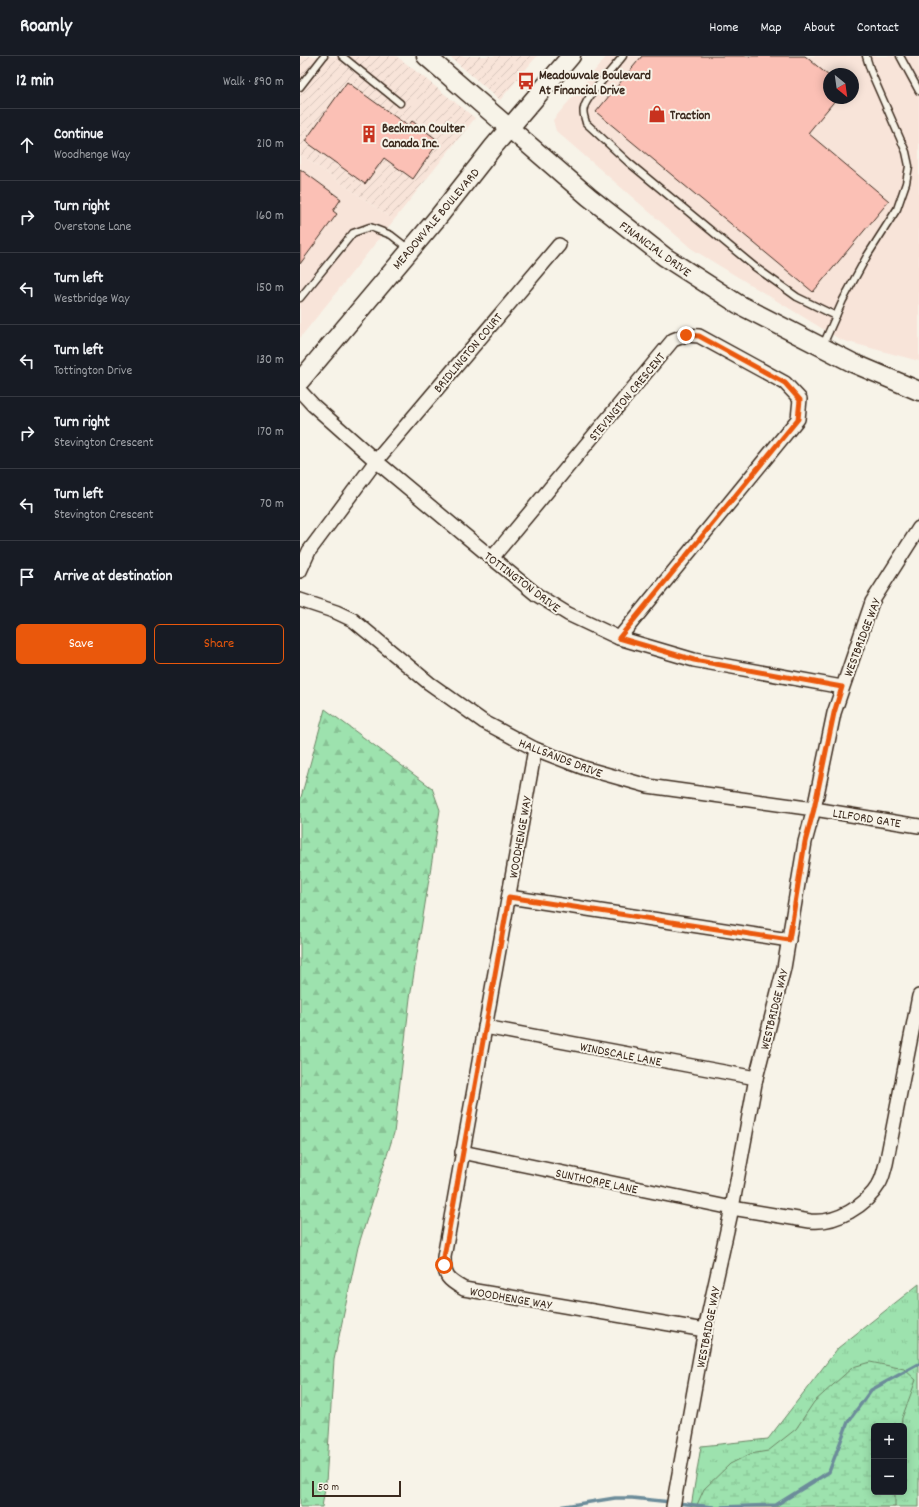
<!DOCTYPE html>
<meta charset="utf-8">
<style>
body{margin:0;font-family:Dekko,sans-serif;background:#20242c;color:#f1f3f6}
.controls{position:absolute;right:12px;bottom:12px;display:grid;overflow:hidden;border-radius:6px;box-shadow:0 2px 10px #0003}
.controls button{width:36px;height:36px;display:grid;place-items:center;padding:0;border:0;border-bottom:1px solid #363941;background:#171b24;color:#f1f3f6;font:20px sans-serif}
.compass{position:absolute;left:523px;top:12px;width:36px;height:36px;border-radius:50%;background:#171b24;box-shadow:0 2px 10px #0003;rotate:151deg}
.scale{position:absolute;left:12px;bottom:10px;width:89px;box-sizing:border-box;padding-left:4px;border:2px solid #3b2a1e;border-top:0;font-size:11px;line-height:14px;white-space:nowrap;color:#3b2a1e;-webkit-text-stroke:3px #f7f3e8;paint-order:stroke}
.stop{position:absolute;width:12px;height:12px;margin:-9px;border:3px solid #ea580c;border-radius:50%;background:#fff}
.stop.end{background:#ea580c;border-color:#fff;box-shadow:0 1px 4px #0008}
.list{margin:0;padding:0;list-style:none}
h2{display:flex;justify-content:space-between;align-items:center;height:52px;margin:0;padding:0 16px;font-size:17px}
h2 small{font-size:13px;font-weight:400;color:#9ea1a6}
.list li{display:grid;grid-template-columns:26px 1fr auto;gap:12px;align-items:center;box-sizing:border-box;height:72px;padding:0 16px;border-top:1px solid #363941}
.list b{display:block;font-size:15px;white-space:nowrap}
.list p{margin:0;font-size:13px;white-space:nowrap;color:#9ea1a6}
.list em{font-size:13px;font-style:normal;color:#9ea1a6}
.actions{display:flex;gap:8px;padding:12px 16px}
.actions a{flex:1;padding:9px 0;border:1px solid #ea580c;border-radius:6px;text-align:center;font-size:14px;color:#ea580c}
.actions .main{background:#ea580c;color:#fff}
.icon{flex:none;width:22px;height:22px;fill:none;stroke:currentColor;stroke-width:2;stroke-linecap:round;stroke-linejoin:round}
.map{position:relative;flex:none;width:619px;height:1451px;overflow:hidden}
header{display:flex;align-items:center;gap:24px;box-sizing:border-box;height:56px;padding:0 20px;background:#171b24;border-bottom:1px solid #363941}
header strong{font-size:19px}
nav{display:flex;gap:22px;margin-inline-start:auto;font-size:14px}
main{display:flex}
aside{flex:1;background:#171b24}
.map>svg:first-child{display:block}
</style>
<header>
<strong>Roamly</strong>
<nav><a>Home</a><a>Map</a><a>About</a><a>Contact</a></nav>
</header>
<main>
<aside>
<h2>12 min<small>Walk · 890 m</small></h2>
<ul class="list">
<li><svg class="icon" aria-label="ahead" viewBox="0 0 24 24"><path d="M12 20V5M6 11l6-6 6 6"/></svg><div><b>Continue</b><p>Woodhenge Way</p></div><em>210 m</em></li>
<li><svg class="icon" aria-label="right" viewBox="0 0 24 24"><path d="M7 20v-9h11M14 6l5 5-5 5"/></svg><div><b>Turn right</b><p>Overstone Lane</p></div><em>160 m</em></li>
<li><svg class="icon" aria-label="left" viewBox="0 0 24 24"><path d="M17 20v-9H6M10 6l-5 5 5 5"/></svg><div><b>Turn left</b><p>Westbridge Way</p></div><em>150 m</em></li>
<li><svg class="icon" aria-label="left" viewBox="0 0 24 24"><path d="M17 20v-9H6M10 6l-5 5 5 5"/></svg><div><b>Turn left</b><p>Tottington Drive</p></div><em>130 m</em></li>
<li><svg class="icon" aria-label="right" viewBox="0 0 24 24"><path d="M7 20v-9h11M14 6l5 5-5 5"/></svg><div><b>Turn right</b><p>Stevington Crescent</p></div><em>170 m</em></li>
<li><svg class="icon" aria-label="left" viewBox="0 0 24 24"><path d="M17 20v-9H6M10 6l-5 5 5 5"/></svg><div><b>Turn left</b><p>Stevington Crescent</p></div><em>70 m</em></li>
<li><svg class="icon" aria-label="arrive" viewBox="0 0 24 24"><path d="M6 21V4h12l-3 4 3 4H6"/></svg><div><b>Arrive at destination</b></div></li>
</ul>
<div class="actions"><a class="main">Save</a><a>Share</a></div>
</aside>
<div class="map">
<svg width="619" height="1451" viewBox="0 0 619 1451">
<defs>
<pattern id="industrial-furrows" width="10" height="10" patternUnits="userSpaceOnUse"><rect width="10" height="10" fill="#f8e4d9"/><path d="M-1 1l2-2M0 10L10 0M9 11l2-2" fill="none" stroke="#d6c4ba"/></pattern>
<pattern id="grass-tufts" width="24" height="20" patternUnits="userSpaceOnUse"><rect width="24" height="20" fill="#9de2ae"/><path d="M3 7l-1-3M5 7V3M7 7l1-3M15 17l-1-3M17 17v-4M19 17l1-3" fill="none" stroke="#88c295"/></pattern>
<pattern id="forest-firs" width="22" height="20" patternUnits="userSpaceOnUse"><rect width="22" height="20" fill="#9de2ae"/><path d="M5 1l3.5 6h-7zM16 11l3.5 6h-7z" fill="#88c295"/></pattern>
<pattern id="wetland-marsh" width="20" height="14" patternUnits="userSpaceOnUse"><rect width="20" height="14" fill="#9de2ae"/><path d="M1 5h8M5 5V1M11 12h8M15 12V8" fill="none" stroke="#88c295"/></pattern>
</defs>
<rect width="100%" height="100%" fill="#f7f3e8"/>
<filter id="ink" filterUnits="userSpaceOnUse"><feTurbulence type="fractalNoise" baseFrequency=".025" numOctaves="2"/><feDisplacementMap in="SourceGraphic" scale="8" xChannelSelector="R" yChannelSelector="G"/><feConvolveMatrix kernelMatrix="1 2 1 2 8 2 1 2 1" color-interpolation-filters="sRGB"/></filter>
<g filter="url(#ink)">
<!-- built -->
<g fill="#f8e4d9" fill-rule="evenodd">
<path d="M307 0H619V305L541 284 392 193 256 75 253 64ZM529 18H553V42H529Z"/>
<polygon points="0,98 94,164 0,282"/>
</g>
<!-- industrial -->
<g fill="url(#industrial-furrows)">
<polygon points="0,0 96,0 103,5 175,62 94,164 0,98"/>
<polygon points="149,0 237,0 200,44"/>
</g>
<!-- grass -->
<path fill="url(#grass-tufts)" stroke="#6c8666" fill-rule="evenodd" d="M619 1228V1451H391L401 1390 468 1383 538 1292ZM574 1370H604V1436H574Z"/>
<!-- forest -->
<polygon fill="url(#forest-firs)" stroke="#6c8666" points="25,653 132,732 140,754 110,942 94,1077 58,1191 34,1304 26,1426 22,1451 0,1451 0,745"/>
<!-- wetland -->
<polygon fill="url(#wetland-marsh)" stroke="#6c8666" points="570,1306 604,1313 616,1324 602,1362 601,1370 574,1370 574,1436 595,1436 595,1451 396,1451 404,1433 430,1408 450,1398 468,1395 496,1373 514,1346 553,1311"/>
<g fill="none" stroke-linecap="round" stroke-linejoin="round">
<!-- stream -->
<g stroke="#6c8c9a" stroke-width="3.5">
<polyline points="377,1447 413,1451"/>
<polyline points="259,1451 315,1442 332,1442 371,1446"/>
<polyline points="422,1451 476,1449 529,1416 548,1366 571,1334 619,1308"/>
</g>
</g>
<!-- building -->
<g fill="#fbc0b5" stroke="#3b2a1e">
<polygon points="342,0 505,0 529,20 529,42 537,42 508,77 589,145 513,236 296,56"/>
<polygon points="47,26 108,70 112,65 139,85 113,123 84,102 65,128 5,85"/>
<polygon points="0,113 41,143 33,155 37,158 0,208"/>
</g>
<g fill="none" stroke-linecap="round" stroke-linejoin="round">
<!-- lane casing -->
<g stroke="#3b2a1e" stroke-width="9">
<g id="lane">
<polyline points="42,0 100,47"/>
<path d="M323 0C315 11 286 40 284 52 282 57 285 62 286 67L328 106 455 211 497 241 536 260"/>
<polyline points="600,0 619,35"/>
<polyline points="0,31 24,0"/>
<polyline points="0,242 53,177 70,171 91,179 109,193"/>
<polyline points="523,289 543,244 567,200 597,153 606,127 609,110 606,96 571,16 566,0"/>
</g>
</g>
<!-- street casing -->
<g stroke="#3b2a1e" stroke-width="16">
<g id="street">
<polyline points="0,335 13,349 76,405 192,502 237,539 268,558 319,582 394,604 542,631"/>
<polyline points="192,502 373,284 386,279 399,280 485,327 500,343 498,363 319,582"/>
<polyline points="0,515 9,495 76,405 259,189"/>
<polyline points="0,544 36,556 53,564 129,627 184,666 235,693 284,712 348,730 514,753 619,770"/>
<path d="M235 693 144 1201C144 1221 148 1224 164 1233L405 1274"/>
<polyline points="209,841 489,884"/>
<polyline points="185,971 456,1022"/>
<path d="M162 1096 432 1152 510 1165C536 1168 566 1150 579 1128 583 1122 584 1114 586 1108L619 940"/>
<polyline points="373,1451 405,1274 432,1152 456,1022 484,912 505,786 514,753 534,657 572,546 619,472"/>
</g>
</g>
<!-- secondary casing -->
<g stroke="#3b2a1e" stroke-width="21">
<g id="secondary">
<polyline points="126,0 289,141 365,201 438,248 553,307 619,335"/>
<polyline points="0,325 139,160 194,90 271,0"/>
</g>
</g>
<!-- lane -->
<use href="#lane" stroke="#f7f3e8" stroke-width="6"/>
<!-- street -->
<use href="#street" stroke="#f7f3e8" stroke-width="13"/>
<!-- secondary -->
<use href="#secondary" stroke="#f7f3e8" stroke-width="18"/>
</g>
</g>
<g fill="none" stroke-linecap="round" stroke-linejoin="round" filter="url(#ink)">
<!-- route -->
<polyline stroke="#ea580c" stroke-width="5" points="144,1209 144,1201 209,841 489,884 505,786 514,753 534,657 542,631 394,604 319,582 498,363 500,344 485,327 399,280 386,279"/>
</g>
<!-- icons -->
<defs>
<g id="bus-bare" transform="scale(1.38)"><path d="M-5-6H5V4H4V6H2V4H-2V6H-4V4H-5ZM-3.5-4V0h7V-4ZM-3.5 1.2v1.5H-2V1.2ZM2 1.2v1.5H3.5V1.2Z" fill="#c8321e" stroke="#f7f3e8" stroke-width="2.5" paint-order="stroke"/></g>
<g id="shop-bare" transform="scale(1.38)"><path d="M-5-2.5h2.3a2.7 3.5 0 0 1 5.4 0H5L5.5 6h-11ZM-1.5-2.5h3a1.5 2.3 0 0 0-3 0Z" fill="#c8321e" stroke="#f7f3e8" stroke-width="2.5" paint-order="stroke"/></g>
<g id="building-bare" transform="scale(1.38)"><path d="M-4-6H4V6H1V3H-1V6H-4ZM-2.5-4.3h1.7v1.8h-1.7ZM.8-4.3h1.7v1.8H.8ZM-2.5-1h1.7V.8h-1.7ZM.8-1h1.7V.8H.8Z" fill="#c8321e" stroke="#f7f3e8" stroke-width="2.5" paint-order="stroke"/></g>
</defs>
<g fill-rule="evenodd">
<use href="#bus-bare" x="226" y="25"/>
<use href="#shop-bare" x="357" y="58"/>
<use href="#building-bare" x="69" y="78"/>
</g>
<g text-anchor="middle" stroke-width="4" stroke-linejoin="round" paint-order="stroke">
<!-- poi labels -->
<g font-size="13" font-weight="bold" fill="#3b2a1e" stroke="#f7f3e8" text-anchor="start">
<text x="239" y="23">Meadowvale Boulevard<tspan x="239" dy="15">At Financial Drive</tspan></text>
<text x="370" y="63">Traction</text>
<text x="82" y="76">Beckman Coulter<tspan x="82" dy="15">Canada Inc.</tspan></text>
</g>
<!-- street labels -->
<g font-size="13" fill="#3b2a1e" stroke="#f7f3e8">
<text transform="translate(135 162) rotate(-50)" y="5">MEADOWVALE BOULEVARD</text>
<text transform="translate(356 192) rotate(36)" y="5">FINANCIAL DRIVE</text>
<text transform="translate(167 296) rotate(-50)" y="5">BRIDLINGTON COURT</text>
<text transform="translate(326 340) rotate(-50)" y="5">STEVINGTON CRESCENT</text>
<text transform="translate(223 525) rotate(37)" y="5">TOTTINGTON DRIVE</text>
<text transform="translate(561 581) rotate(-69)" y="5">WESTBRIDGE WAY</text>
<text transform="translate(261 701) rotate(21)" y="5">HALLSANDS DRIVE</text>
<text transform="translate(567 761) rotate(9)" y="5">LILFORD GATE</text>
<text transform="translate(219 781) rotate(-80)" y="5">WOODHENGE WAY</text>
<text transform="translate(473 953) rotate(-76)" y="5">WESTBRIDGE WAY</text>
<text transform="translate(321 997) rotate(11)" y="5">WINDSCALE LANE</text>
<text transform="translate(297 1124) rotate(12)" y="5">SUNTHORPE LANE</text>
<text transform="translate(211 1241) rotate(10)" y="5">WOODHENGE WAY</text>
<text transform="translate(407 1271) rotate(-79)" y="5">WESTBRIDGE WAY</text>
</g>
</g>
</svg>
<div class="controls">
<button>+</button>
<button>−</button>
</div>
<svg class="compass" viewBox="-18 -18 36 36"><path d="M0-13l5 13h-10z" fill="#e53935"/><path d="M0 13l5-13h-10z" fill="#9ea1a6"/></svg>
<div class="scale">50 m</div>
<div class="stop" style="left:144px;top:1209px"></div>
<div class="stop end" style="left:386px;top:279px"></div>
</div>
</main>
